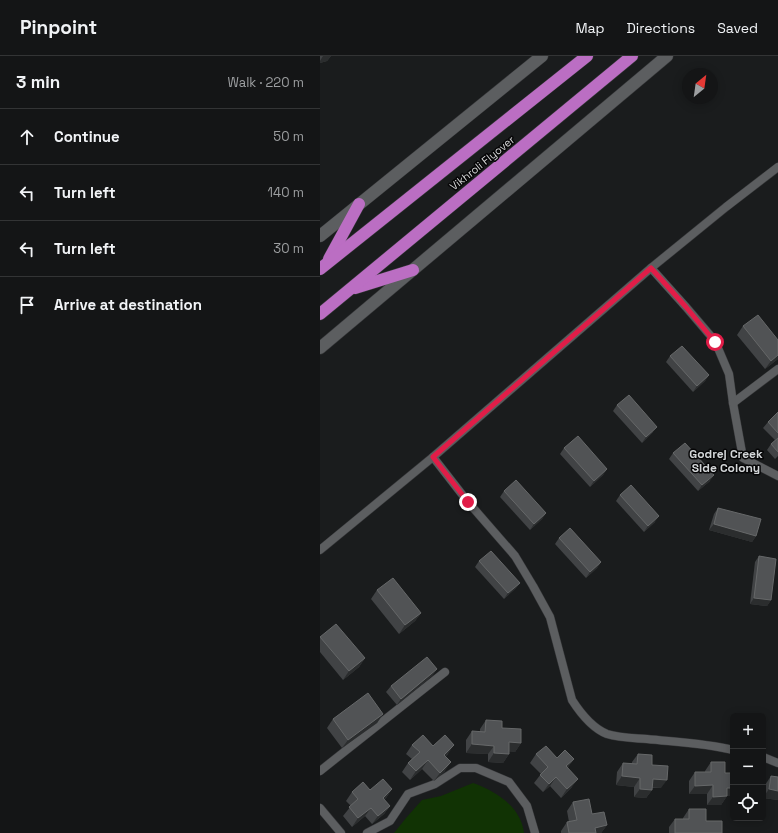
<!DOCTYPE html>
<meta charset="utf-8">
<style>
body{margin:0;font-family:"Space Grotesk",sans-serif;background:#1d1e1f;color:#f1f3f6}
.controls{position:absolute;right:12px;bottom:12px;display:grid;overflow:hidden;border-radius:6px;box-shadow:0 2px 10px #0003}
.controls button{width:36px;height:36px;display:grid;place-items:center;padding:0;border:0;border-bottom:1px solid #333435;background:#141516;color:#f1f3f6;font:20px sans-serif}
.compass{position:absolute;left:362px;top:12px;width:36px;height:36px;border-radius:50%;background:#141516;box-shadow:0 2px 10px #0003;rotate:29deg}
.stop{position:absolute;width:12px;height:12px;margin:-9px;border:3px solid #e11d48;border-radius:50%;background:#fff}
.stop.end{background:#e11d48;border-color:#fff;box-shadow:0 1px 4px #0008}
.list{margin:0;padding:0;list-style:none}
h2{display:flex;justify-content:space-between;align-items:center;height:52px;margin:0;padding:0 16px;font-size:17px}
h2 small{font-size:13px;font-weight:400;color:#9d9fa1}
.list li{display:grid;grid-template-columns:26px 1fr auto;gap:12px;align-items:center;box-sizing:border-box;height:56px;padding:0 16px;border-top:1px solid #333435}
.list b{display:block;font-size:15px;white-space:nowrap}
.list em{font-size:13px;font-style:normal;color:#9d9fa1}
.icon{flex:none;width:22px;height:22px;fill:none;stroke:currentColor;stroke-width:2;stroke-linecap:round;stroke-linejoin:round}
.map{position:relative;flex:none;width:458px;height:777px;overflow:hidden}
header{display:flex;align-items:center;gap:24px;box-sizing:border-box;height:56px;padding:0 20px;background:#141516;border-bottom:1px solid #333435}
header strong{font-size:19px}
nav{display:flex;gap:22px;margin-inline-start:auto;font-size:14px}
main{display:flex}
aside{flex:1;background:#141516}
.map>svg:first-child{display:block}
</style>
<header>
<strong>Pinpoint</strong>
<nav><a>Map</a><a>Directions</a><a>Saved</a></nav>
</header>
<main>
<aside>
<h2>3 min<small>Walk · 220 m</small></h2>
<ul class="list">
<li><svg class="icon" aria-label="ahead" viewBox="0 0 24 24"><path d="M12 20V5M6 11l6-6 6 6"/></svg><div><b>Continue</b></div><em>50 m</em></li>
<li><svg class="icon" aria-label="left" viewBox="0 0 24 24"><path d="M17 20v-9H6M10 6l-5 5 5 5"/></svg><div><b>Turn left</b></div><em>140 m</em></li>
<li><svg class="icon" aria-label="left" viewBox="0 0 24 24"><path d="M17 20v-9H6M10 6l-5 5 5 5"/></svg><div><b>Turn left</b></div><em>30 m</em></li>
<li><svg class="icon" aria-label="arrive" viewBox="0 0 24 24"><path d="M6 21V4h12l-3 4 3 4H6"/></svg><div><b>Arrive at destination</b></div></li>
</ul>
</aside>
<div class="map">
<svg width="458" height="777" viewBox="0 0 458 777">
<rect width="100%" height="100%" fill="#1a1c1d"/>
<!-- green -->
<path fill="#113304" d="M153 727C176 735 201 751 204 777H74L86 762 102 744 121 740Z"/>
<g fill="none" stroke-linecap="round" stroke-linejoin="round">
<!-- lane casing -->
<g stroke="#37383a" stroke-width="9">
<g id="lane">
<polyline points="331,212 366,251 395,285 409,318 413,347 423,402 458,420"/>
<polyline points="413,347 458,313"/>
<path d="M113 401 148 446 195 500 213 530 230 561 252 644C261 658 272 672 287 678 299 682 315 682 327 683 356 686 385 687 413 694"/>
<polyline points="0,494 113,401 331,212 406,151 458,111"/>
<polyline points="443,701 458,707"/>
<polyline points="0,715 125,616"/>
<polyline points="0,752 21,777"/>
<polyline points="47,777 70,765 88,738 115,728 140,712 156,712 189,726 207,750 215,777"/>
</g>
</g>
<!-- secondary casing -->
<g stroke="#37383a" stroke-width="13">
<g id="secondary">
<polyline points="0,180 222,0"/>
<polyline points="0,292 347,0"/>
</g>
</g>
<!-- highway casing -->
<g stroke="#37383a" stroke-width="13">
<g id="highway">
<polyline points="9,203 39,148"/>
<polyline points="0,213 267,0"/>
<polyline points="35,232 93,214"/>
<polyline points="0,258 312,0"/>
</g>
</g>
<!-- lane -->
<use href="#lane" stroke="#5c5e60" stroke-width="8"/>
<!-- secondary -->
<use href="#secondary" stroke="#5c5e60" stroke-width="12"/>
<!-- highway -->
<use href="#highway" stroke="#bb6ec3" stroke-width="12"/>
</g>
<!-- wall -->
<g fill="#414345">
<polygon points="0,0 11,0 7,5 0,7"/>
<polygon points="423,270 458,284 458,303 445,313 417,279"/>
<polygon points="350,300 389,319 385,325 373,336 346,306"/>
<polygon points="297,349 333,376 322,387 293,355"/>
<polygon points="458,357 458,400 455,403 447,394 451,388 455,384 443,372 448,366"/>
<polygon points="244,392 287,413 283,419 270,431 240,398"/>
<polygon points="353,397 390,425 378,435 349,403"/>
<polygon points="184,435 226,457 222,463 210,474 180,441"/>
<polygon points="300,439 335,466 324,476 296,445"/>
<polygon points="398,452 436,480 432,486 389,474 394,458"/>
<polygon points="239,482 281,506 277,512 266,522 235,488"/>
<polygon points="439,500 451,544 447,550 430,548 435,506"/>
<polygon points="159,505 200,527 195,533 184,543 155,511"/>
<polygon points="57,534 101,557 95,565 79,578 51,543"/>
<polygon points="0,581 45,602 39,611 23,624 0,596"/>
<polygon points="113,619 77,649 66,636 71,630"/>
<polygon points="63,658 57,667 22,692 7,672 13,663"/>
<polygon points="166,664 182,672 201,687 195,696 189,695 189,698 183,707 168,706 168,698 146,697 146,684 152,675 160,676 160,673"/>
<polygon points="92,689 113,690 128,698 126,700 125,715 114,725 102,713 90,724 82,716 88,707 92,703 86,698"/>
<polygon points="216,698 237,702 254,703 248,711 252,731 241,742 230,730 223,736 214,727 221,718 210,707"/>
<polygon points="318,698 332,709 341,732 332,732 332,734 326,742 314,741 314,731 296,729 297,716 303,707 312,708 312,706"/>
<polygon points="391,706 407,740 401,749 387,749 387,738 369,738 369,725 375,716 385,716 385,715"/>
<polygon points="451,720 458,721 458,744 443,742 445,729"/>
<polygon points="72,733 66,742 64,744 70,750 64,758 52,768 45,760 32,771 23,760 31,750 26,745 32,736 50,734"/>
<polygon points="253,746 272,758 287,769 281,777 241,777 241,775 247,766 249,766 247,755"/>
<polygon points="369,753 386,765 402,777 349,777 349,771 355,763 363,763 363,762"/>
</g>
<!-- shaded-wall -->
<g fill="#2b2d2e">
<polygon points="3,0 11,0 7,5 0,7 0,5"/>
<polygon points="458,299 458,303 445,313 451,305"/>
<polygon points="389,319 385,325 373,336 377,330"/>
<polygon points="337,371 333,376 322,387 326,381"/>
<polygon points="287,413 283,419 270,431 274,425"/>
<polygon points="394,419 390,425 378,435 382,429"/>
<polygon points="226,457 222,463 210,474 214,468"/>
<polygon points="339,460 335,466 324,476 328,470"/>
<polygon points="394,468 436,480 432,486 389,474"/>
<polygon points="281,506 277,512 266,522 270,516"/>
<polygon points="200,527 195,533 184,543 188,537"/>
<polygon points="434,542 451,544 447,550 430,548"/>
<polygon points="101,557 95,565 79,578 85,569"/>
<polygon points="45,602 39,611 23,624 29,615"/>
<polygon points="117,613 113,619 77,649 81,643"/>
<polygon points="63,658 57,667 22,692 28,684"/>
<polygon points="189,686 201,687 195,696 183,695"/>
<polygon points="152,688 174,690 168,698 146,697"/>
<polygon points="134,689 128,698 118,708 124,699"/>
<polygon points="174,697 189,698 183,707 168,706"/>
<polygon points="254,703 248,711 246,710"/>
<polygon points="108,704 102,713 90,724 96,715"/>
<polygon points="131,706 125,715 114,725 120,717"/>
<polygon points="302,720 320,722 314,731 296,729"/>
<polygon points="236,721 230,730 223,736 229,728"/>
<polygon points="258,723 252,731 241,742 247,733"/>
<polygon points="333,723 347,724 341,732 327,731"/>
<polygon points="393,729 387,738 369,738 375,730"/>
<polygon points="407,732 413,732 413,740 407,740 401,749 387,749 393,741"/>
<polygon points="72,733 66,742 57,750 63,742"/>
<polygon points="320,733 332,734 326,742 314,741"/>
<polygon points="449,733 458,735 458,744 443,742"/>
<polygon points="70,750 64,758 52,768 58,760"/>
<polygon points="51,752 45,760 32,771 38,762"/>
<polygon points="287,769 281,777 272,777 275,772"/>
</g>
<!-- building -->
<g fill="#515355" stroke="#666869">
<polygon points="438,259 458,284 458,299 451,305 423,270"/>
<polygon points="362,290 389,319 377,330 350,300"/>
<polygon points="309,339 337,371 326,381 297,349"/>
<polygon points="458,356 458,377 448,366"/>
<polygon points="258,380 287,413 274,425 244,392"/>
<polygon points="458,382 458,396 451,388"/>
<polygon points="365,387 394,419 382,429 353,397"/>
<polygon points="196,424 226,457 214,468 184,435"/>
<polygon points="311,429 339,460 328,470 300,439"/>
<polygon points="398,452 441,463 436,480 394,468"/>
<polygon points="250,472 281,506 270,516 239,482"/>
<polygon points="171,495 200,527 188,537 159,505"/>
<polygon points="439,500 456,503 451,544 434,542"/>
<polygon points="73,522 101,557 85,569 57,534"/>
<polygon points="16,568 45,602 29,615 0,581"/>
<polygon points="107,601 117,613 81,643 71,630"/>
<polygon points="48,637 63,658 28,684 13,663"/>
<polygon points="166,664 182,665 182,672 201,673 201,687 189,686 189,698 174,697 174,690 152,688 152,675 165,676"/>
<polygon points="103,679 113,690 125,679 134,689 124,699 131,706 120,717 108,704 96,715 88,707 100,696 92,689"/>
<polygon points="226,690 237,702 245,694 254,703 246,710 258,723 247,733 236,721 229,728 220,719 228,711 216,698"/>
<polygon points="318,698 332,699 332,709 348,710 347,724 333,723 332,734 320,733 320,722 302,720 303,707 317,708"/>
<polygon points="391,706 405,706 405,717 413,717 413,732 407,732 407,740 393,741 393,729 375,730 375,716 391,716"/>
<polygon points="451,720 458,721 458,735 449,733"/>
<polygon points="63,723 72,733 63,742 70,750 58,760 51,752 38,762 29,751 38,743 32,736 43,726 50,734"/>
<polygon points="269,743 272,758 284,756 287,769 275,772 276,777 249,777 247,766 257,764 253,746"/>
<polygon points="369,753 386,753 386,765 402,765 402,777 355,777 355,763 369,763"/>
</g>
<g fill="none" stroke-linecap="round" stroke-linejoin="round">
<!-- route -->
<polyline stroke="#e11d48" stroke-width="5" points="148,446 113,401 331,212 366,251 395,286"/>
</g>
<g text-anchor="middle" stroke-width="3" stroke-linejoin="round" paint-order="stroke">
<!-- street labels -->
<g font-size="11" fill="#d6d7d8" stroke="#060607">
<text transform="translate(162 107) rotate(-39)" y="4">Vikhroli Flyover</text>
</g>
<!-- neighbourhood labels -->
<g font-size="12" font-weight="bold" fill="#d3d6d8" stroke="#060607">
<text x="406" y="402">Godrej Creek<tspan x="406" dy="14">Side Colony</tspan></text>
</g>
</g>
</svg>
<div class="controls">
<button>+</button>
<button>−</button>
<button><svg class="icon" aria-label="locate" viewBox="0 0 24 24"><circle cx="12" cy="12" r="6"/><path d="M12 2v4M12 18v4M2 12h4M18 12h4"/></svg></button>
</div>
<svg class="compass" viewBox="-18 -18 36 36"><path d="M0-13l5 13h-10z" fill="#e53935"/><path d="M0 13l5-13h-10z" fill="#9d9fa1"/></svg>
<div class="stop" style="left:395px;top:286px"></div>
<div class="stop end" style="left:148px;top:446px"></div>
</div>
</main>
